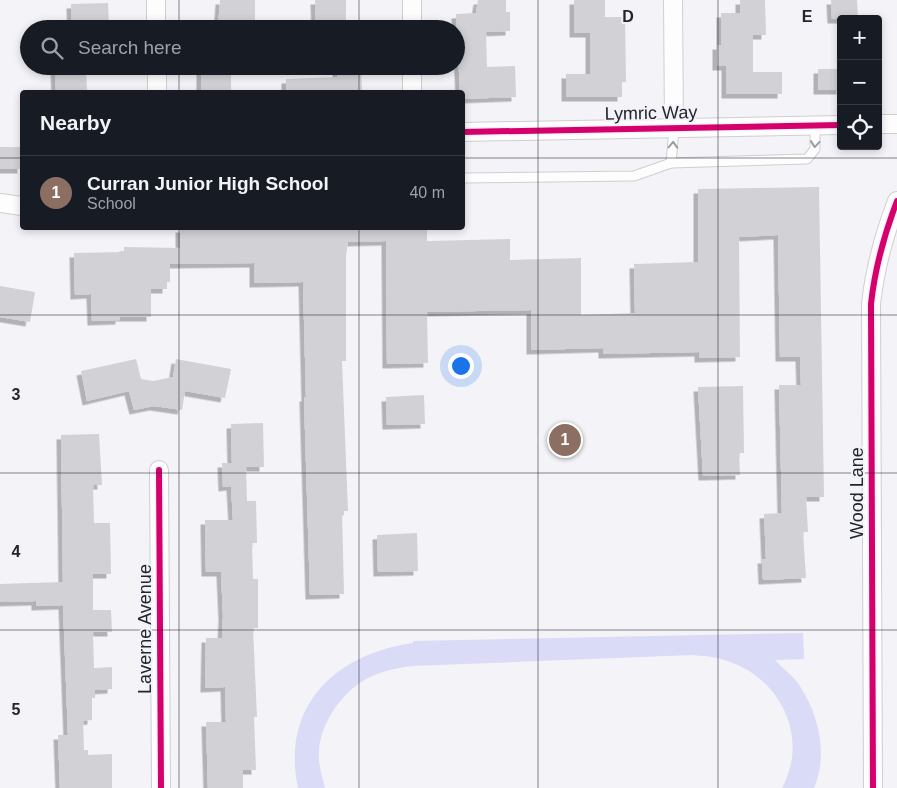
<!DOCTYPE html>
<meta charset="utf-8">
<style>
body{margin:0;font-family:Helvetica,sans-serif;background:#20242c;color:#f1f3f6}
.controls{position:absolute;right:15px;top:15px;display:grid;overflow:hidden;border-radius:5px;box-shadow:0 2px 8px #0003}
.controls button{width:45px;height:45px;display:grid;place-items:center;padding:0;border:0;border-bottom:1px solid #363941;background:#171b24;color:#f1f3f6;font:25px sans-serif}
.you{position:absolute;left:460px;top:365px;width:18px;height:18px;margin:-12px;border:4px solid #fff;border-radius:50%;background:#1a73e8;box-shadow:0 0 0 8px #1a73e833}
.badge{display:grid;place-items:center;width:32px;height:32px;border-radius:50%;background:#b45309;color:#fff;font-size:16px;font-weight:700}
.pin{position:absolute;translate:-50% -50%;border:2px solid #fff;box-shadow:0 1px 5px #0006}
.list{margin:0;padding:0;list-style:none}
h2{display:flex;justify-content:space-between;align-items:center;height:65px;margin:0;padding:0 20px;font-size:21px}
h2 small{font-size:16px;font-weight:400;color:#9ea1a6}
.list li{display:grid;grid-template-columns:32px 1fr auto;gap:15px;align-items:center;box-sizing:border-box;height:75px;padding:0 20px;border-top:1px solid #363941}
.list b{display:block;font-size:19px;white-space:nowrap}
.list p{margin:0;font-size:16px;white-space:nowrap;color:#9ea1a6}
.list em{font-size:16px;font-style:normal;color:#9ea1a6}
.icon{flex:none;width:28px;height:28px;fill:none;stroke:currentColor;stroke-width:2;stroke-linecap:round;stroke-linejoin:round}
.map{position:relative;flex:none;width:897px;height:788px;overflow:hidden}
.search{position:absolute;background:#171b24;box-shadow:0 2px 8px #0003;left:20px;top:20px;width:445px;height:55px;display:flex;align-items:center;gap:12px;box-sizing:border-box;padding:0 18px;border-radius:28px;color:#9ea1a6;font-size:19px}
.panel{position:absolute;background:#171b24;box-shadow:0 2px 8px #0003;left:20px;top:90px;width:445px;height:140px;border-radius:5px}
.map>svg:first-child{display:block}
</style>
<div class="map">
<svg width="897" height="788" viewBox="0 0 897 788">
<defs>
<filter id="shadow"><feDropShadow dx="-4.5" dy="4.5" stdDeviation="0" flood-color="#0004"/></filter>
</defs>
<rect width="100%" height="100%" fill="#f3f3f8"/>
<!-- green -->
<path fill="#d9dbf7" d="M803 633 804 659 775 660C782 668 791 674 797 682 818 711 829 754 814 788H782C809 739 782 680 730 662 718 657 705 656 692 655L413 666C395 668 377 672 361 682 337 698 316 731 319 761 320 770 323 779 325 788H298C281 706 335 654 413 643V641Z"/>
<!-- building -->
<g fill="#d2d2d6" filter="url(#shadow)">
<polygon points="220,0 255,0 255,29 218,29"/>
<polygon points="315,0 346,0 346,25 343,25 343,29 316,29"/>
<polygon points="478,0 506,0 506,12 510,12 510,31 486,32 487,67 515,66 516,97 462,99 462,92 460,92 456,14 476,13"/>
<polygon points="574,0 605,0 605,17 625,17 626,82 622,82 622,97 566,97 566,74 590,74 590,33 574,33"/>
<polygon points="740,0 765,0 766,35 753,35 753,72 782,72 782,94 726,94 726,66 717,66 717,45 721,45 721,13 740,13"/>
<polygon points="831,0 857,0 858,19 832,19"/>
<polygon points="108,3 109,25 89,25 89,29 72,29 71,4"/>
<polygon points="55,66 86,66 87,92 56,92"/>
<rect x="201" y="66" width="30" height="26"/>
<polygon points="337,66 361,66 362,92 286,92 286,79 337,77"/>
<rect x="818" y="69" width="23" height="21"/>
<polygon points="0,147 21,147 22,169 0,169"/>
<polygon points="819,187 824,497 806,497 808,532 803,532 806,578 763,580 762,559 766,559 764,514 782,513 779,385 801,385 800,357 780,357 778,235 739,237 740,357 699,358 699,352 603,354 603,348 531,350 531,310 427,312 428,363 387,364 386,241 348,242 346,256 346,361 342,361 348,511 342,511 344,594 310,595 304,397 306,397 303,282 254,283 254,263 170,264 170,282 167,282 167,289 151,289 151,317 120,317 120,320 92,321 91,294 75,295 74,253 124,252 124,247 180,248 180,228 427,228 427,241 510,239 510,260 581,258 581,315 635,313 634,264 698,262 698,189"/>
<polygon points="0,286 35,292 30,322 0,317"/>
<polygon points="136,359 141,379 153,381 173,377 176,359 231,369 225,398 185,391 182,410 154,406 134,410 129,391 87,401 81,371"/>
<polygon points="743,386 744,453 739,453 740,475 703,476 698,387"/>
<polygon points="424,395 425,424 387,425 386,397"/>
<polygon points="263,423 264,467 246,467 247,501 256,501 257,543 252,543 253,579 258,579 258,628 253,628 257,717 254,717 256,770 243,770 243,788 208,788 206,722 226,722 225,687 205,688 206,638 222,638 223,616 221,572 206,572 205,520 233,520 231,486 223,487 222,463 232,463 231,424"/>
<polygon points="99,434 102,485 93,485 94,523 110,523 111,574 93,574 93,610 111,610 112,632 93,632 94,668 112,667 112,689 95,690 95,698 92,698 92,720 83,721 84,750 88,750 88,755 112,754 112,788 60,788 58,735 68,735 63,605 36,606 36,601 0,602 0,584 63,582 61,435"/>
<polygon points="417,533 418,571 378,572 377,535"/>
</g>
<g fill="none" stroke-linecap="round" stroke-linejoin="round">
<!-- service casing -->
<g stroke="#cfcfd3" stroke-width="11">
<g id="service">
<polyline points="671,163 674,128"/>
<polyline points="462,178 634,176 671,163 807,159 815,149 815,125"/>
</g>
</g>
<!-- minor casing -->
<g stroke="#cfcfd3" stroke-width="20">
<g id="minor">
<polyline points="156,0 156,29"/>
<polyline points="412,0 412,29"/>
<polyline points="673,0 674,128"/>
<polyline points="157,66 157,92"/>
<polyline points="412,66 412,92"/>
<polyline points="878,124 897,124"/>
<polyline points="462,132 841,125"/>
<polyline points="0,203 22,206"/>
<polyline points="159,470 161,788"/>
<path d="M873 788 871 304C875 267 884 235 897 201"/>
</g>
</g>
<!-- service -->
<use href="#service" stroke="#fdfdfe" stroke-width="9"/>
<!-- minor -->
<use href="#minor" stroke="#fdfdfe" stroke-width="18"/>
<!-- cycleway casing -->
<g stroke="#f1f2fa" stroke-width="9">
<g id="cycleway">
<polyline points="462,132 841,125"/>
<polyline points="159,470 161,788"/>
<path d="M873 788 871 304C875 267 884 235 897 201"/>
</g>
</g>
<!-- cycleway -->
<use href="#cycleway" stroke="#d6006c" stroke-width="6"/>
</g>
<!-- one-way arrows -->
<defs><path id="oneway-chevron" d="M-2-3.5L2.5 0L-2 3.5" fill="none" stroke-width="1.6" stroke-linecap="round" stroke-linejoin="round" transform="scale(1.25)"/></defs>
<g stroke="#9b9c9e">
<use href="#oneway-chevron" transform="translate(815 144) rotate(95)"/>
<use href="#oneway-chevron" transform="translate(673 145) rotate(-88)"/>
</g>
<!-- grid -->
<path fill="none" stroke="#242528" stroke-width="1" stroke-opacity="0.55" d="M179 0V29M359 0V29M538 0V788M718 0V788M179 66V92M359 66V92M0 158H22M462 158H897M179 228V788M359 228V788M0 315H897M0 473H897M0 630H897"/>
<g text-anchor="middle" stroke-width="4" stroke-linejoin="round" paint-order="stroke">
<!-- street labels -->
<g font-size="18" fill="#242528" stroke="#f1f2fa">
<text transform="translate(651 113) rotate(-1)" y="6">Lymric Way</text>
<text transform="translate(857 493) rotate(-90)" y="6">Wood Lane</text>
<text transform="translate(145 629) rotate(-90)" y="6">Laverne Avenue</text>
</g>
</g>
<g font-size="16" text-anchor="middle" font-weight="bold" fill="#242528" stroke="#f1f2fa" stroke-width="4" stroke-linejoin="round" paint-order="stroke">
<text x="628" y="22">D</text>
<text x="807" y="22">E</text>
<text x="16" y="400">3</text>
<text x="16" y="557">4</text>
<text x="16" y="715">5</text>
</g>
</svg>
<div class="controls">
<button>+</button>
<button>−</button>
<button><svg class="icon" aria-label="locate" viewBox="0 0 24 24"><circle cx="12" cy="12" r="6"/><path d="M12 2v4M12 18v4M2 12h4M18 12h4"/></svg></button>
</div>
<div class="you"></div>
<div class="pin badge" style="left:565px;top:440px;background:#8d6e63">1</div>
<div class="search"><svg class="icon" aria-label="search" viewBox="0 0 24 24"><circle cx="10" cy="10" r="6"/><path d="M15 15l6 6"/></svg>Search here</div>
<section class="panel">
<h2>Nearby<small></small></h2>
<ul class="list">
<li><span class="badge" style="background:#8d6e63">1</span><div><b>Curran Junior High School</b><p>School</p></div><em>40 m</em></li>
</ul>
</section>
</div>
